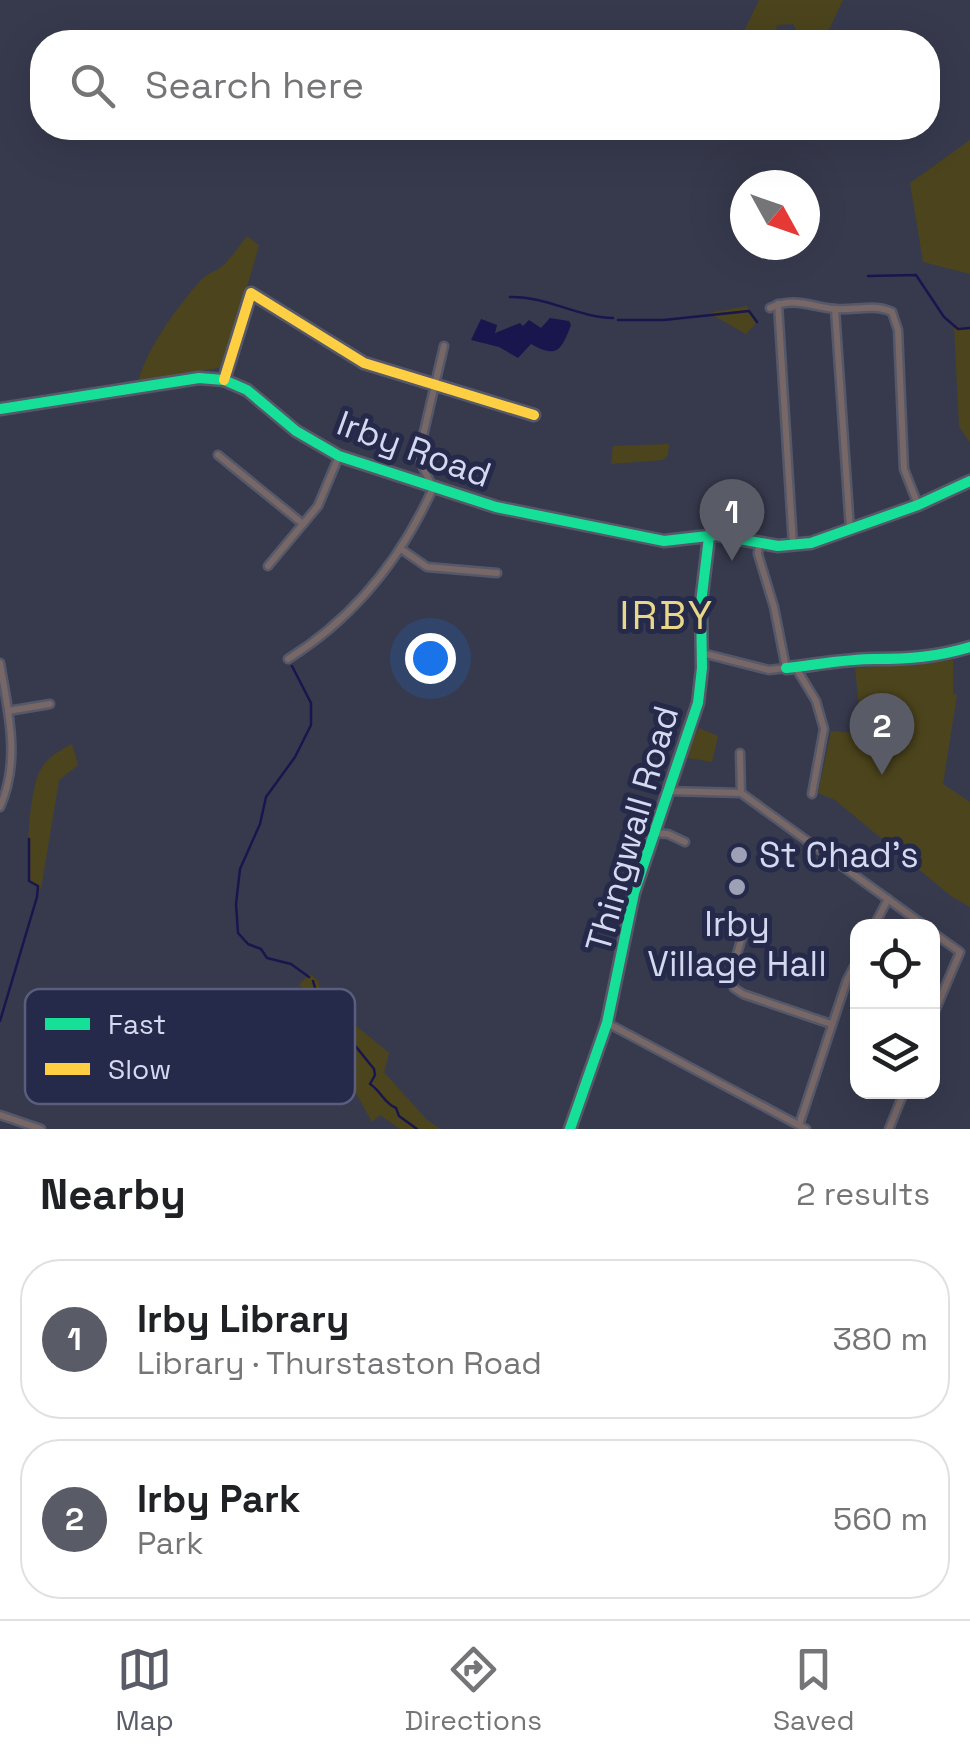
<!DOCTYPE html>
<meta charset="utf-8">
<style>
body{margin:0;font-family:"Space Grotesk",sans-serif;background:#f2f2f2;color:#202124}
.controls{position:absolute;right:30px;bottom:30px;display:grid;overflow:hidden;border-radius:20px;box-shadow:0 10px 40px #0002}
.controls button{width:90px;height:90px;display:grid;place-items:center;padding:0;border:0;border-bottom:2px solid #e0e0e0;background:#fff;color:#202124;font:50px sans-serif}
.compass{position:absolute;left:730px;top:170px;width:90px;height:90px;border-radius:50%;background:#fff;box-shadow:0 10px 40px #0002;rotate:130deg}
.you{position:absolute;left:430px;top:658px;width:35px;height:35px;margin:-25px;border:8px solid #fff;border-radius:50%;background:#1a73e8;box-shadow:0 0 0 15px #1a73e833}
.badge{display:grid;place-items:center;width:65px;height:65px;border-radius:50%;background:#595b66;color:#fff;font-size:32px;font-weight:700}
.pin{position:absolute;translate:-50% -82px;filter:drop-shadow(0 2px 5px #0008)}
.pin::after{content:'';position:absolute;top:52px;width:35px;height:30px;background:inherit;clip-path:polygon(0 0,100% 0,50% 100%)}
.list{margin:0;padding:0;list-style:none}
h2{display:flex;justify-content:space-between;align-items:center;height:130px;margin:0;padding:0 40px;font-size:42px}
h2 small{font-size:32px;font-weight:400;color:#757577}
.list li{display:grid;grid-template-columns:65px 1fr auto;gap:30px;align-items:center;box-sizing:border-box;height:160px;margin:0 20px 20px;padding:0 20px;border:2px solid #e0e0e0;border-radius:40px}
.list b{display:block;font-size:38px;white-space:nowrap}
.list p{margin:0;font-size:32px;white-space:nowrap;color:#757577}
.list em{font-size:32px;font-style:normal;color:#757577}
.icon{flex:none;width:55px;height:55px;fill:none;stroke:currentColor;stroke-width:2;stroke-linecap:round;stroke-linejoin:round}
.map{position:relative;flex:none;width:970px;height:1129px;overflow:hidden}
.search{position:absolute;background:#fff;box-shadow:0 10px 40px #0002;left:30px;right:30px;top:30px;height:110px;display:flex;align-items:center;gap:25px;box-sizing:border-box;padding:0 35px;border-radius:40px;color:#757577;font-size:38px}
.sheet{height:490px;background:#fff}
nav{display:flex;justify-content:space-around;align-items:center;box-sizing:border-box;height:140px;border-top:2px solid #e0e0e0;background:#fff;font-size:28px;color:#757577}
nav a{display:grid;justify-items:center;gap:5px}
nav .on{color:#595b66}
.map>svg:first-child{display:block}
</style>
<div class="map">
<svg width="970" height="1129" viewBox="0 0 970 1129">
<rect width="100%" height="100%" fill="#373a4d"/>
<!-- green -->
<g fill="#4c441c">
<polygon points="759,0 843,0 823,42 807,41 807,37 800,37 793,24 777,25 774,42 739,42"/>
<polygon points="970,140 970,274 923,262 910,183"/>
<path d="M247 236 259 245 224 367 138 381C150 343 176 309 201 280 207 273 215 272 221 267 231 259 239 246 247 236Z"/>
<polygon points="747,306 757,322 746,334 709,313"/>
<polygon points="954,326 970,328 970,443 959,426"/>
<polygon points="669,444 668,455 663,460 611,464 613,446"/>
<polygon points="953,660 953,694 957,695 943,784 970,802 970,907 951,896 835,800 818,793 831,731 862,734 855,668"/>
<polygon points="699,728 718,736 712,762 683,757"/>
<path d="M72 744 78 765 59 780 41 889 29 881C26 858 29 788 41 769 49 756 59 751 72 744Z"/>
<polygon points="310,974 319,982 320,996 389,1053 384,1072 426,1119 440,1129 400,1129 380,1115 372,1122 302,996 304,990 299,984"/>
</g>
<!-- water -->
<path fill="#19164e" d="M550 318 569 321 571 325C561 352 556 358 531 344L518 358 499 347 471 340 481 319 497 325 495 333 520 323 523 326 529 320 541 328Z"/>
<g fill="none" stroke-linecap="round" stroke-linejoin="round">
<!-- stream -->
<g stroke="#19164e" stroke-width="2.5">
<polyline points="868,276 916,275 944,317 958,329 970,328"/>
<path d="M510 297C547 296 576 317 613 318"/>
<polyline points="618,320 664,320 749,311 757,322"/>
<polyline points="292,666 311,703 311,725 295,757 266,797 260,824 240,869 236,904 238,933 248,944 261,949 267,958 291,964 309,977"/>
<path d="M313 981 319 1001 374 1069 375 1075 370 1084C381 1091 384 1103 396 1108L399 1116 417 1129"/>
<polyline points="0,1021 37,897 38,886 29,881 29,839"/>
</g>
<!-- street casing -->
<g stroke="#555869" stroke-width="11">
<g id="street">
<polyline points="778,304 793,545"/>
<path d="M770 308C794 296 811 307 835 309 854 311 874 303 892 312L898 330 904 469 918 505"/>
<polyline points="835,309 850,529"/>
<polyline points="218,455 303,524"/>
<polyline points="401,549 427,567 497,573"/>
<polyline points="268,566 318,506 339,456"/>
<polyline points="702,653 769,670 786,668 774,607 758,554 759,542"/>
<path d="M288 659C354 618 401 559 433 488L418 457 444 346"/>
<path d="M0 663C8 711 21 760 0 807"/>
<polyline points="796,668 816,701 824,729 812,794"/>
<polyline points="8,711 50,704"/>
<polyline points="740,753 741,793"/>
<polyline points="667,791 741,793 925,926"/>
<polyline points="654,833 668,834 685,842"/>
<polyline points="874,926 888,899"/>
<polyline points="932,932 960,952 932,1018"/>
<polyline points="742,937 731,974 734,988 743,994 831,1024"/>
<polyline points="607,1023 806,1129"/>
<polyline points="0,1115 41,1129"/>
<polyline points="799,1125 847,980 858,959"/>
<polyline points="889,1129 904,1092"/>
</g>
</g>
<!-- fast casing -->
<g stroke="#555869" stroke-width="15">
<g id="fast">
<polyline points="0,409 199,378 224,380 247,390 296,431 339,456 496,507 664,541 717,535 778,546 811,543 918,505 970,481"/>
<path d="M786 668C815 665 845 659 875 659 909 659 937 657 970 647"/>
<polyline points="570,1129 607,1023 634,893 698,703 702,668 701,603 709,537"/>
</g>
</g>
<!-- slow casing -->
<g stroke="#555869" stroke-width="15">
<polyline id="slow" points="224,380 251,293 364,363 534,415"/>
</g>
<!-- street -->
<use href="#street" stroke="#776766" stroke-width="6"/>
<!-- fast -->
<use href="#fast" stroke="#16e098" stroke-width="10"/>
<!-- slow -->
<use href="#slow" stroke="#ffcf43" stroke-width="10"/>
</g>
<!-- markers -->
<g fill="#9ea1b6" stroke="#25294a" stroke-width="4">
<circle cx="739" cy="855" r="10"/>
<circle cx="737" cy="887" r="10"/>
</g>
<g text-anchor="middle" stroke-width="10" stroke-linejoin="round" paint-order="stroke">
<!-- street labels -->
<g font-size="35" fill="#d5d9ef" stroke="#25294a">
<text transform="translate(414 449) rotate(20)" y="12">Irby Road</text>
<text transform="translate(632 829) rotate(-74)" y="12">Thingwall Road</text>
</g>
<!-- poi labels -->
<g font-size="35" fill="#d5d9ef" stroke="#25294a" text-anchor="start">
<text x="759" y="867">St Chad's</text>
<text x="737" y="936" text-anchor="middle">Irby<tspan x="737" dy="40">Village Hall</tspan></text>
</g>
<!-- quarter labels -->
<g font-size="40" letter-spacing="2.5" fill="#e8d789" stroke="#25294a">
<text x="667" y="629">IRBY</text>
</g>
</g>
<!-- legend -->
<rect x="25" y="989" width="330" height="115" rx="15" fill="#25294a" stroke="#5a5e7c" stroke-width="2.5"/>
<rect x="45" y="1018" width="45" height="12" fill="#16e098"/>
<rect x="45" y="1063" width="45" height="12" fill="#ffcf43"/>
<g font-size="28" fill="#d5d9ef">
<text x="108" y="1034">Fast</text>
<text x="108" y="1079">Slow</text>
</g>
</svg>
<div class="controls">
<button><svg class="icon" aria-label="locate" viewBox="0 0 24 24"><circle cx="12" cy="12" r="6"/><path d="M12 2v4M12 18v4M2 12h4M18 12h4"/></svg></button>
<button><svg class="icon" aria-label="layers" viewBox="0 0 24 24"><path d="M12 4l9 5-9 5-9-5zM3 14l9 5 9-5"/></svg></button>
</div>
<svg class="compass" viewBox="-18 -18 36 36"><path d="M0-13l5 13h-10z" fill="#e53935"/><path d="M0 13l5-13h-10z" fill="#757577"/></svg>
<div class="you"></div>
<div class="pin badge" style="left:732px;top:561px">1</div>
<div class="pin badge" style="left:882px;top:775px">2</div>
<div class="search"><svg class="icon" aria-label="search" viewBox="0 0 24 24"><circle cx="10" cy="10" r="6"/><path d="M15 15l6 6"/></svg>Search here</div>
</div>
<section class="sheet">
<h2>Nearby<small>2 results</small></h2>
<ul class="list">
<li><span class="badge">1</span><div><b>Irby Library</b><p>Library · Thurstaston Road</p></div><em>380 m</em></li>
<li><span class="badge">2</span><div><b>Irby Park</b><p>Park</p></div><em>560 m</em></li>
</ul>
</section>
<nav>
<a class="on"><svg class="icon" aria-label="map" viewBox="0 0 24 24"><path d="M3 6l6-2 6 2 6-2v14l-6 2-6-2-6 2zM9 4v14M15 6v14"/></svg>Map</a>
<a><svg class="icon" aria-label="directions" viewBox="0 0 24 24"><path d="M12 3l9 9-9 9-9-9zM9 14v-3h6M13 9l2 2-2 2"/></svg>Directions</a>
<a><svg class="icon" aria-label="saved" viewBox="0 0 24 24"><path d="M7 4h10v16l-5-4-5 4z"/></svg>Saved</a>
</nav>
